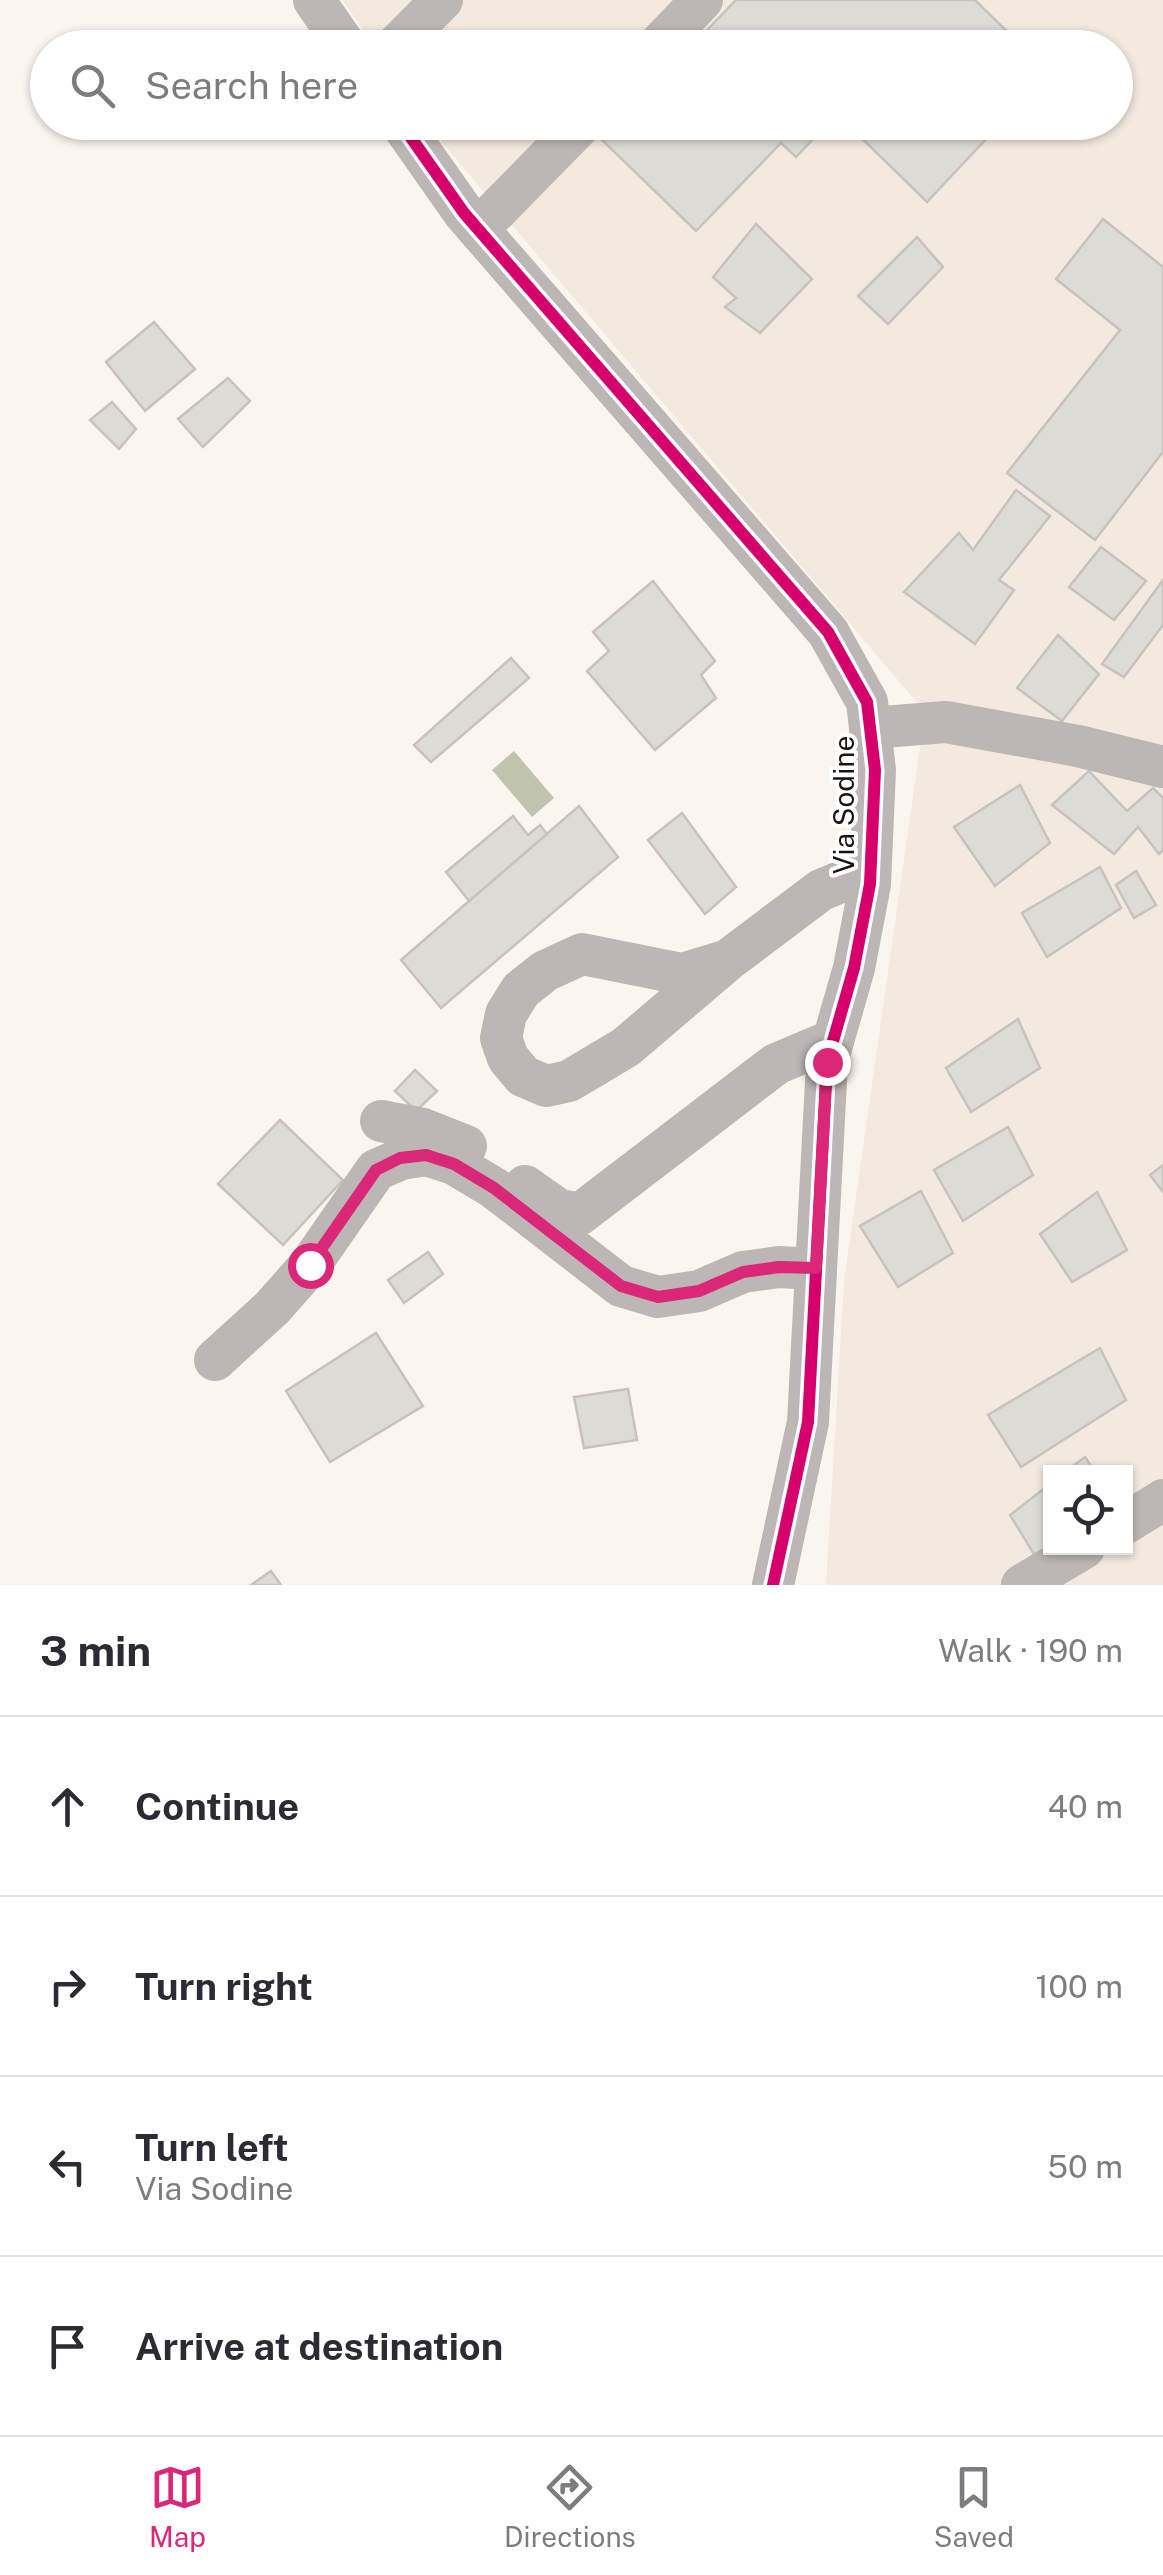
<!DOCTYPE html>
<meta charset="utf-8">
<style>
body{margin:0;font-family:"Public Sans",sans-serif;background:#f2f2f3;color:#2b2b33}
.controls{position:absolute;right:30px;bottom:30px;display:grid;overflow:hidden;border-radius:0px;box-shadow:0 2px 8px #0004}
.controls button{width:90px;height:90px;display:grid;place-items:center;padding:0;border:0;border-bottom:2px solid #e1e1e2;background:#fff;color:#2b2b33;font:50px sans-serif}
.stop{position:absolute;width:30px;height:30px;margin:-22px;border:8px solid #db2777;border-radius:50%;background:#fff}
.stop.end{background:#db2777;border-color:#fff;box-shadow:0 2px 10px #0008}
.list{margin:0;padding:0;list-style:none}
h2{display:flex;justify-content:space-between;align-items:center;height:130px;margin:0;padding:0 40px;font-size:42px}
h2 small{font-size:32px;font-weight:400;color:#7c7c81}
.list li{display:grid;grid-template-columns:65px 1fr auto;gap:30px;align-items:center;box-sizing:border-box;height:180px;padding:0 40px;border-top:2px solid #e1e1e2}
.list b{display:block;font-size:38px;white-space:nowrap}
.list p{margin:0;font-size:32px;white-space:nowrap;color:#7c7c81}
.list em{font-size:32px;font-style:normal;color:#7c7c81}
.icon{flex:none;width:55px;height:55px;fill:none;stroke:currentColor;stroke-width:2;stroke-linecap:round;stroke-linejoin:round}
.map{position:relative;flex:none;width:1163px;height:1585px;overflow:hidden}
.search{position:absolute;background:#fff;box-shadow:0 2px 8px #0004;left:30px;right:30px;top:30px;height:110px;display:flex;align-items:center;gap:25px;box-sizing:border-box;padding:0 35px;border-radius:55px;color:#7c7c81;font-size:38px}
.sheet{height:850px;background:#fff}
nav{display:flex;justify-content:space-around;align-items:center;box-sizing:border-box;height:140px;border-top:2px solid #e1e1e2;background:#fff;font-size:28px;color:#7c7c81}
nav a{display:grid;justify-items:center;gap:5px}
nav .on{color:#db2777}
.map>svg:first-child{display:block}
</style>
<div class="map">
<svg width="1163" height="1585" viewBox="0 0 1163 1585">
<rect width="100%" height="100%" fill="#fbf5f0"/>
<!-- built -->
<path fill="#f4e9df" fill-rule="evenodd" d="M342 0H1163V1585H826L844 1281 925 712 445 146 428 123 1116 122V48L376 47ZM1050 1472H1126V1548H1050Z"/>
<!-- water -->
<polygon fill="#c0c3ad" points="514,751 554,798 532,817 492,770"/>
<!-- building -->
<g fill="#dedbd7" stroke="#c6c3bf" stroke-width="2.5">
<polygon points="736,0 975,0 1024,48 690,48"/>
<polygon points="618,122 829,122 796,157 781,143 696,231 602,140"/>
<polygon points="845,122 1002,122 927,202"/>
<polygon points="1103,219 1163,267 1163,452 1095,540 1007,473 1120,330 1056,279"/>
<polygon points="756,224 812,279 760,333 725,307 736,298 713,277"/>
<polygon points="917,237 943,267 888,324 858,296"/>
<polygon points="154,322 195,369 145,411 106,362"/>
<polygon points="228,378 250,401 203,447 178,419"/>
<polygon points="112,402 136,429 119,449 90,420"/>
<polygon points="1016,490 1050,516 999,580 1014,590 975,644 904,592 959,533 973,550"/>
<polygon points="1101,547 1146,581 1114,620 1069,587"/>
<polygon points="1163,580 1163,625 1124,677 1102,664"/>
<polygon points="653,581 715,661 701,675 716,698 655,750 587,671 609,651 593,632"/>
<polygon points="1058,635 1099,674 1062,721 1017,688"/>
<polygon points="511,658 529,678 431,762 414,745"/>
<polygon points="1089,771 1127,811 1153,788 1163,798 1163,850 1159,854 1138,827 1114,854 1052,805"/>
<polygon points="1020,785 1050,843 995,886 954,827"/>
<polygon points="579,806 618,857 441,1008 401,960"/>
<polygon points="682,813 736,887 705,914 648,840"/>
<polygon points="513,816 528,835 540,825 547,834 469,901 446,872"/>
<polygon points="1100,867 1121,908 1047,957 1022,913"/>
<polygon points="1136,871 1156,905 1134,918 1116,885"/>
<polygon points="1018,1019 1040,1068 971,1112 946,1068"/>
<polygon points="415,1070 437,1091 416,1111 395,1091"/>
<polygon points="280,1120 343,1180 283,1245 218,1184"/>
<polygon points="1008,1127 1033,1175 963,1221 934,1170"/>
<polygon points="1163,1165 1163,1192 1150,1175"/>
<polygon points="921,1191 953,1253 898,1287 860,1226"/>
<polygon points="1097,1192 1127,1250 1072,1282 1040,1234"/>
<polygon points="428,1252 443,1274 404,1303 388,1280"/>
<polygon points="376,1333 423,1406 330,1462 286,1391"/>
<polygon points="1100,1348 1126,1400 1021,1467 988,1415"/>
<polygon points="628,1389 637,1440 584,1448 574,1397"/>
<polygon points="1085,1457 1095,1472 1065,1472"/>
<polygon points="1050,1484 1050,1548 1040,1564 1010,1515"/>
<polygon points="271,1571 281,1585 251,1585"/>
</g>
<g fill="none" stroke-linecap="round" stroke-linejoin="round">
<!-- minor -->
<g stroke="#bcb7b4" stroke-width="42">
<polyline points="314,0 347,48"/>
<polyline points="394,48 442,0"/>
<polyline points="656,48 702,0"/>
<polyline points="400,122 464,213 828,632 867,702 875,770 870,884 854,968 827,1062 808,1422 773,1585"/>
<polyline points="478,229 583,122"/>
<polyline points="870,728 946,722 1078,746 1163,767"/>
<polyline points="728,960 626,1047 569,1081 546,1086 523,1076 508,1058 501,1038 506,1014 521,990 545,971 582,954 682,974 728,960 821,890 870,870"/>
<polyline points="381,1121 423,1129 466,1146"/>
<polyline points="525,1186 559,1210 580,1214 776,1064 833,1040"/>
<polyline points="215,1360 272,1308 310,1265 376,1170 401,1159 426,1155 454,1164 494,1188 621,1286 658,1297 699,1291 743,1272 779,1267 816,1269"/>
<polyline points="1126,1523 1163,1500"/>
<polyline points="1022,1585 1084,1548"/>
</g>
<!-- cycleway casing -->
<g stroke="#fff" stroke-width="19">
<polyline id="cycleway" points="400,122 464,213 828,632 867,702 875,770 870,884 854,968 827,1062 808,1422 773,1585"/>
</g>
<!-- cycleway -->
<use href="#cycleway" stroke="#d6006c" stroke-width="12"/>
</g>
<g fill="none" stroke-linecap="round" stroke-linejoin="round">
<!-- route -->
<polyline stroke="#db2777" stroke-width="12" points="310,1265 376,1170 400,1158 426,1155 454,1164 494,1188 621,1286 658,1297 699,1291 743,1272 779,1267 816,1268 827,1062"/>
</g>
<g text-anchor="middle" stroke-width="8" stroke-linejoin="round" paint-order="stroke">
<!-- street labels -->
<g font-size="28" fill="#181412" stroke="#fff">
<text transform="translate(844 805) rotate(-90)" y="10">Via Sodine</text>
</g>
</g>
</svg>
<div class="controls">
<button><svg class="icon" aria-label="locate" viewBox="0 0 24 24"><circle cx="12" cy="12" r="6"/><path d="M12 2v4M12 18v4M2 12h4M18 12h4"/></svg></button>
</div>
<div class="stop" style="left:310px;top:1265px"></div>
<div class="stop end" style="left:827px;top:1062px"></div>
<div class="search"><svg class="icon" aria-label="search" viewBox="0 0 24 24"><circle cx="10" cy="10" r="6"/><path d="M15 15l6 6"/></svg>Search here</div>
</div>
<section class="sheet">
<h2>3 min<small>Walk · 190 m</small></h2>
<ul class="list">
<li><svg class="icon" aria-label="ahead" viewBox="0 0 24 24"><path d="M12 20V5M6 11l6-6 6 6"/></svg><div><b>Continue</b></div><em>40 m</em></li>
<li><svg class="icon" aria-label="right" viewBox="0 0 24 24"><path d="M7 20v-9h11M14 6l5 5-5 5"/></svg><div><b>Turn right</b></div><em>100 m</em></li>
<li><svg class="icon" aria-label="left" viewBox="0 0 24 24"><path d="M17 20v-9H6M10 6l-5 5 5 5"/></svg><div><b>Turn left</b><p>Via Sodine</p></div><em>50 m</em></li>
<li><svg class="icon" aria-label="arrive" viewBox="0 0 24 24"><path d="M6 21V4h12l-3 4 3 4H6"/></svg><div><b>Arrive at destination</b></div></li>
</ul>
</section>
<nav>
<a class="on"><svg class="icon" aria-label="map" viewBox="0 0 24 24"><path d="M3 6l6-2 6 2 6-2v14l-6 2-6-2-6 2zM9 4v14M15 6v14"/></svg>Map</a>
<a><svg class="icon" aria-label="directions" viewBox="0 0 24 24"><path d="M12 3l9 9-9 9-9-9zM9 14v-3h6M13 9l2 2-2 2"/></svg>Directions</a>
<a><svg class="icon" aria-label="saved" viewBox="0 0 24 24"><path d="M7 4h10v16l-5-4-5 4z"/></svg>Saved</a>
</nav>
